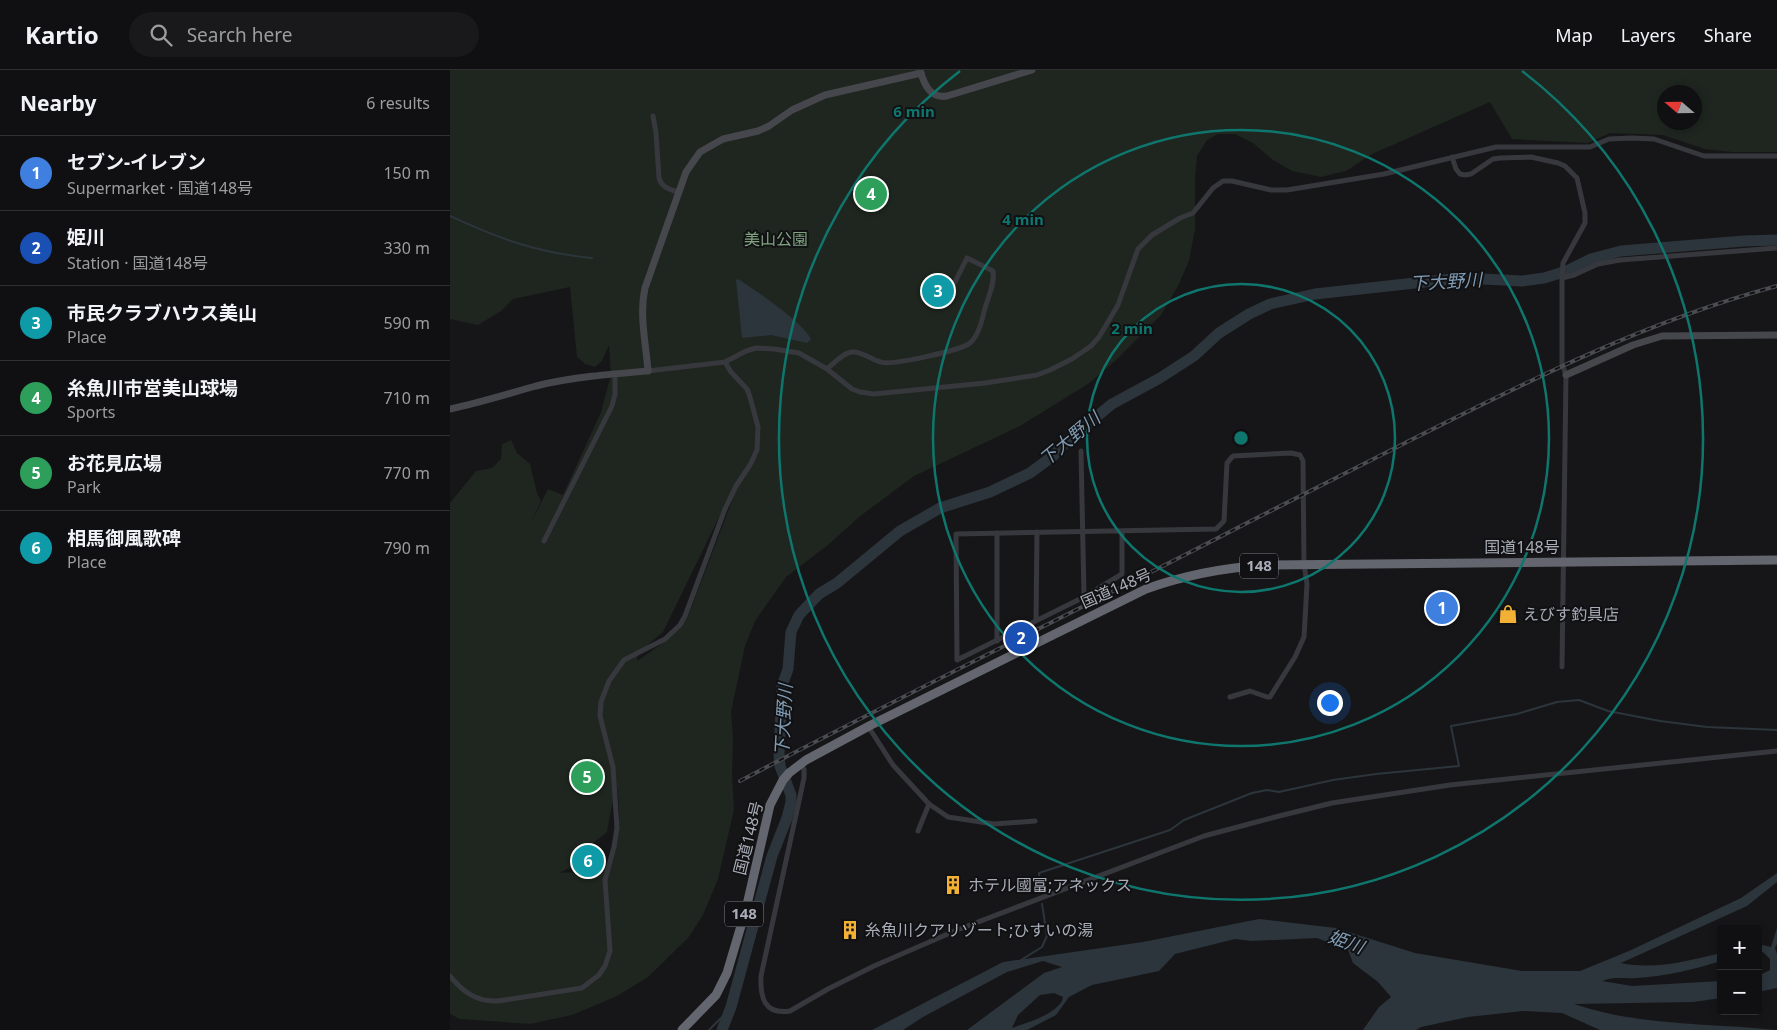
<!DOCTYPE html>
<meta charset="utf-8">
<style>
body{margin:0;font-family:"Noto Sans","Noto Sans JP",sans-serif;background:#19191b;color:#f1f3f6}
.controls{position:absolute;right:15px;bottom:15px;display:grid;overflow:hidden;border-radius:5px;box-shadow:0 2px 8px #0003}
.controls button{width:45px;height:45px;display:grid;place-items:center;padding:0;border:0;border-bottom:1px solid #303032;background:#101012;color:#f1f3f6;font:25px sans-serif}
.compass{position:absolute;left:1207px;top:15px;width:45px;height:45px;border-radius:50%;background:#101012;box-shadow:0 2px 8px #0003;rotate:290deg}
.you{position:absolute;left:879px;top:632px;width:18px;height:18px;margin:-12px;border:4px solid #fff;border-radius:50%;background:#1a73e8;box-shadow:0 0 0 8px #1a73e833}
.badge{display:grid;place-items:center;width:32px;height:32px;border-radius:50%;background:#ea580c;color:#fff;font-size:16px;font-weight:700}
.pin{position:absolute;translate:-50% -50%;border:2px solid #fff;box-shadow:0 1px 5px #0006}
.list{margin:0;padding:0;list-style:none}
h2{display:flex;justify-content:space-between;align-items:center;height:65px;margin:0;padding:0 20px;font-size:21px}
h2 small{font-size:16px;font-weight:400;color:#9c9d9f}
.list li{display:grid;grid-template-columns:32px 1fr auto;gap:15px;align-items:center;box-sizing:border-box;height:75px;padding:0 20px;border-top:1px solid #303032}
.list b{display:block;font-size:19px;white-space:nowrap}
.list p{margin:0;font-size:16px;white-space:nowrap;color:#9c9d9f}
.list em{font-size:16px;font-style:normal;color:#9c9d9f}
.icon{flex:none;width:28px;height:28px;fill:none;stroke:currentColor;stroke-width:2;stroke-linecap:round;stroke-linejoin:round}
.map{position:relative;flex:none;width:1327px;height:960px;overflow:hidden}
header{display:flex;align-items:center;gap:30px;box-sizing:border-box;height:70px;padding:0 25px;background:#101012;border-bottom:1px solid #303032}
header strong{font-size:24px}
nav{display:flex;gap:28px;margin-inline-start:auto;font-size:18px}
.search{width:350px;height:45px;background:#19191b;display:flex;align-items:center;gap:12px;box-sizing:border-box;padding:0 18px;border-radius:28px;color:#9c9d9f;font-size:19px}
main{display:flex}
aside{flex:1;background:#101012}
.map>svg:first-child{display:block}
</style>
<header>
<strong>Kartio</strong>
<div class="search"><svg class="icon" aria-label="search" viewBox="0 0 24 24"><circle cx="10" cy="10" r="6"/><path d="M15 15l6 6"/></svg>Search here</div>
<nav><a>Map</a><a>Layers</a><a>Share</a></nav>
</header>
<main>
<aside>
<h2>Nearby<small>6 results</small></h2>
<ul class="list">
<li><span class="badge" style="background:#3f7fe0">1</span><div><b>セブン-イレブン</b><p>Supermarket · 国道148号</p></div><em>150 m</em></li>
<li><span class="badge" style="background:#1a4fb4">2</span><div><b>姫川</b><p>Station · 国道148号</p></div><em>330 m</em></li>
<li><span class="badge" style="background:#0f9aa8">3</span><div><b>市民クラブハウス美山</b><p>Place</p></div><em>590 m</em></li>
<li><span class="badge" style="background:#2e9e5b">4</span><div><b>糸魚川市営美山球場</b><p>Sports</p></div><em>710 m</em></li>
<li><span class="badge" style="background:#2e9e5b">5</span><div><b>お花見広場</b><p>Park</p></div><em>770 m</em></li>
<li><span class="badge" style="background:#0f9aa8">6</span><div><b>相馬御風歌碑</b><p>Place</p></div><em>790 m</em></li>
</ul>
</aside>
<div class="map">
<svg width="1327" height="960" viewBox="0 0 1327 960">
<rect width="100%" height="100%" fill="#161618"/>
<!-- green -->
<path fill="#1e261f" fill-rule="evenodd" d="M0 0H1327V82H1282L1255 79 1213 65 1160 63 1138 73 1062 69 1040 32 922 84 896 101 871 107 842 101 823 90 803 73 785 64H768L757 70 747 86 745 108V159L739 191 728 216 711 245 665 291 638 314 570 356 464 406 409 447 378 475 336 507 305 551 295 576 281 642 283 669 282 704 284 740 268 809 253 845 238 868 198 907 167 926 122 945 80 954 10 949 0 944V433L26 401 42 398 51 389 52 374 61 370 67 383 80 394 87 423 91 431 80 455 98 419 113 425 151 342 161 305 159 275 152 291 145 297 135 294 127 287 120 217 63 229 51 241 28 255 0 249ZM1214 22H1244V52H1214ZM284 426 238 546C225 566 206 578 187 591L188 583 213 562 271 443ZM166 712C170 730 174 793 151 800 142 803 119 802 108 803L142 789 143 773 157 762Z"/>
<!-- water -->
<g fill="#2c353c" fill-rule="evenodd">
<path d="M288 209C305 220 353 252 361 269L357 273 321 265 292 268 286 210Z"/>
<path d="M1327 803V812L1297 836 1171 893C1205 900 1237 891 1271 883V891C1245 899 1213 907 1186 908 1173 909 1165 906 1152 911L1182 916 1271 911V928L1243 932 1124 934C1188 956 1259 953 1326 960H1150L1112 943 1073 941 1018 947 971 957 966 960H913L929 937 941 927 928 912 903 893 898 880 867 868 801 871 785 869 725 884 709 901 642 915 619 927 606 945 577 960H517L594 903 612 897 593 891 557 902 473 947 453 960H422L553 892 693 872 809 849 886 858 965 883 1072 901H1130L1179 881 1291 828ZM604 923 613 927C611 943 576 953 562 958L568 945 590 925Z"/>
<polygon points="1327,858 1327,874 1325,878 1327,884 1327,918 1308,922 1308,906 1320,900 1320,889 1313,882 1308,883 1308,874 1321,877"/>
</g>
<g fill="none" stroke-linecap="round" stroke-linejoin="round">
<!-- stream -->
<g stroke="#2c353c" stroke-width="2">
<path d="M0 146C49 169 89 183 142 188"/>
<polyline points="590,823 589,803 720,760 734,750 802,723 817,720 829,722 883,710 926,704 1009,696 1001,656 1067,644 1107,632 1129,630 1158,641 1210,651 1257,657 1327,660"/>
<polyline points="571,890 592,877 597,866 592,834"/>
<polyline points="259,960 281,938"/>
</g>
<!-- river -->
<polyline stroke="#2c353c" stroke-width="11" points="272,960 281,937 322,786 337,748 341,732 341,725 330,696 329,684 332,616 338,599 341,562 349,545 369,524 387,513 450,461 490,438 540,422 580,403 603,386 618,370 662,334 710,308 744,286 769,263 799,244 820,234 865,224 983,211 1014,208 1072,211 1094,208 1117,201 1141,189 1171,181 1294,171 1327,170"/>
<!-- street -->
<g stroke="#37383d" stroke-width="5">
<path d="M203 46 206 63 209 108C212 118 219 119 228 122"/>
<polyline points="1002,87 1006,99 1010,104 1015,105 1021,104 1043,89 1050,88 1081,87 1108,93 1115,96 1127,108 1135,143 1135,153 1113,193 1112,208 1112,294 1116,305 1112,597"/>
<polyline points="1112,208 1124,205 1148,194 1170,190 1327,178"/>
<path d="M377 299C384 293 393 283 402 282 412 281 422 290 431 292 441 296 512 280 520 273 529 265 532 250 535 238 538 228 545 213 543 201L517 188 503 216"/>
<polyline points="198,301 275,292 296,281 306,278 324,279 349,283 377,299 402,319 410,322 424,324 535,313 587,305 600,300 622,289 641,276 649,267 668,235 688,179 702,165 730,148 743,143 763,118 773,111 782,111 821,120 837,120 934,104 1046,77 1140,77 1159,69 1182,68 1204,69 1254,86 1327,86"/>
<polyline points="631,381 634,527"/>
<polyline points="672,461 672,504 634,527 507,590 506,464 766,459 774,451 777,393 783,386 841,383 850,385 853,391 854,494 857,514 854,567 845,587 820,627 817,627 800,621 780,627"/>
<polyline points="94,471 162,336 165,324 165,304"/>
<polyline points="586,551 587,462"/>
<polyline points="547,571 547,463"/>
<polyline points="418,656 443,695 479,734 498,747 544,754 585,751"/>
<path d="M350 694 354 699V708L311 906C310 927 314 945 340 941L378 919 424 896 507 860 754 766 829 746 882 733 1000 715 1327 681"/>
<polyline points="468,761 479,734"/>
<path d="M0 906C13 922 27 932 48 931L132 918 149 905 155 896 160 881 155 810 164 777 167 758 163 697 150 646 151 632 159 611 174 590 215 569 230 555 235 546 275 439 286 416 300 395 307 380 308 357 300 327 297 319 281 302 275 292"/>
</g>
<!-- secondary -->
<g stroke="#45474d" stroke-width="7">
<path d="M470 0C474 14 480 29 497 26L582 0"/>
<polyline points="1116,305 1183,275 1212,266 1327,265"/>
<path d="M0 339C29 333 57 324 86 316 123 307 161 304 198 301 196 274 189 245 195 218L236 102 250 82 273 69 308 61 319 56 342 40 375 25 471 3"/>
</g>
<!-- highway -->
<path stroke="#63666e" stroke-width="9" d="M232 960 266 925 277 903 296 839 320 735 333 710 339 703 356 690 421 655 696 519C735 505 772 498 814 495L1327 490"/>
<!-- rail casing -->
<g stroke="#4a4c52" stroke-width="4">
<path id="rail" d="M290 711C457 623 627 541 795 454 848 427 902 400 955 373 1076 312 1194 252 1327 216"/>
</g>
<!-- rail -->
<use href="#rail" stroke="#111113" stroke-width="2" stroke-dasharray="5.5" stroke-linecap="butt"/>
</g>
<!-- distance rings -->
<g fill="none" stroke="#0f766e" stroke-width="2.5">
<circle cx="791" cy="368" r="154"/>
<circle cx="791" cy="368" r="308"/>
<path d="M1072 1A462 462 0 1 1 510 1"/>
</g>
<!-- icons -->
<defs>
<g id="shop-bare" transform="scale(1.5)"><path d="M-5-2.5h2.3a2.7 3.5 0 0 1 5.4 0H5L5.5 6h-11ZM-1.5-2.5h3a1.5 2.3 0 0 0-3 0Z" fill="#f2b134" stroke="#111113" stroke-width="2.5" paint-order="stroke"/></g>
<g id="building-bare" transform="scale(1.5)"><path d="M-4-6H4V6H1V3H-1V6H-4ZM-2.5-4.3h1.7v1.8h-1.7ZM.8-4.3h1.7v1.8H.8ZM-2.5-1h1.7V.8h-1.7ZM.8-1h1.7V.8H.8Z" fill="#f2b134" stroke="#111113" stroke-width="2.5" paint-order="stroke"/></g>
</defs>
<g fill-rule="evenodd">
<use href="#shop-bare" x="1058" y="544"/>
<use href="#building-bare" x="503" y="815"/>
<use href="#building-bare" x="400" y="860"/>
</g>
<g text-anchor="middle" stroke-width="4" stroke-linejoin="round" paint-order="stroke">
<!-- shield labels -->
<g fill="#111113" stroke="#7b7e86" stroke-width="1">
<rect x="790" y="483.5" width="38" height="25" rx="4"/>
<rect x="275" y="831.5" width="38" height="25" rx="4"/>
</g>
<g font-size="15" font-weight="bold" fill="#a8adb8">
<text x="809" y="501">148</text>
<text x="294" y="849">148</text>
</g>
<!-- park labels -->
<g font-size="16" fill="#7fa381" stroke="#111113">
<text x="326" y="175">美山公園</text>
</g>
<!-- street labels -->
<g font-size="16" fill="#a8adb8" stroke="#111113">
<text x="1072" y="483">国道148号</text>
<text transform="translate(666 518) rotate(-24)" y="6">国道148号</text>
<text transform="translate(298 768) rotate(-76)" y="6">国道148号</text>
</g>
<!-- poi labels -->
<g font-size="16" fill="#a8adb8" stroke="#111113" text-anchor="start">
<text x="1073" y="550">えびす釣具店</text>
<text x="518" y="821">ホテル國富;アネックス</text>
<text x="415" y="866">糸魚川クアリゾート;ひすいの湯</text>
</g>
<!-- water labels -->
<g font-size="18" font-style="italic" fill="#7f9bb3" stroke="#111113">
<text transform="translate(996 212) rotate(-3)" y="6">下大野川</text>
<text transform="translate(620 369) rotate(-40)" y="6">下大野川</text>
<text transform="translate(334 650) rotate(-87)" y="6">下大野川</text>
<text transform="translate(896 872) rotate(20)" y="6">姫川</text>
</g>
</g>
<circle cx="791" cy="368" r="8" fill="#0f766e" stroke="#111113" stroke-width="2.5"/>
<g font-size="15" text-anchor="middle" font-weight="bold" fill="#0f766e" stroke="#111113" stroke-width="4" stroke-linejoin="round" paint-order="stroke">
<text x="464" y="47">6 min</text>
<text x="573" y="155">4 min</text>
<text x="682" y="264">2 min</text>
</g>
</svg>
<div class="controls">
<button>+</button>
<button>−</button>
</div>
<svg class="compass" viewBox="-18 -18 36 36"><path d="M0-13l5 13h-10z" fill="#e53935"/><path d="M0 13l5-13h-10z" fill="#9c9d9f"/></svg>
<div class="you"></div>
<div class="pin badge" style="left:992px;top:538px;background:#3f7fe0">1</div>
<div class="pin badge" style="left:571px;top:568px;background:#1a4fb4">2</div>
<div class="pin badge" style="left:488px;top:221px;background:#0f9aa8">3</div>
<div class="pin badge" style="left:421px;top:124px;background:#2e9e5b">4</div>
<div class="pin badge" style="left:137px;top:707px;background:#2e9e5b">5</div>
<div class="pin badge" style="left:138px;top:791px;background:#0f9aa8">6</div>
</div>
</main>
